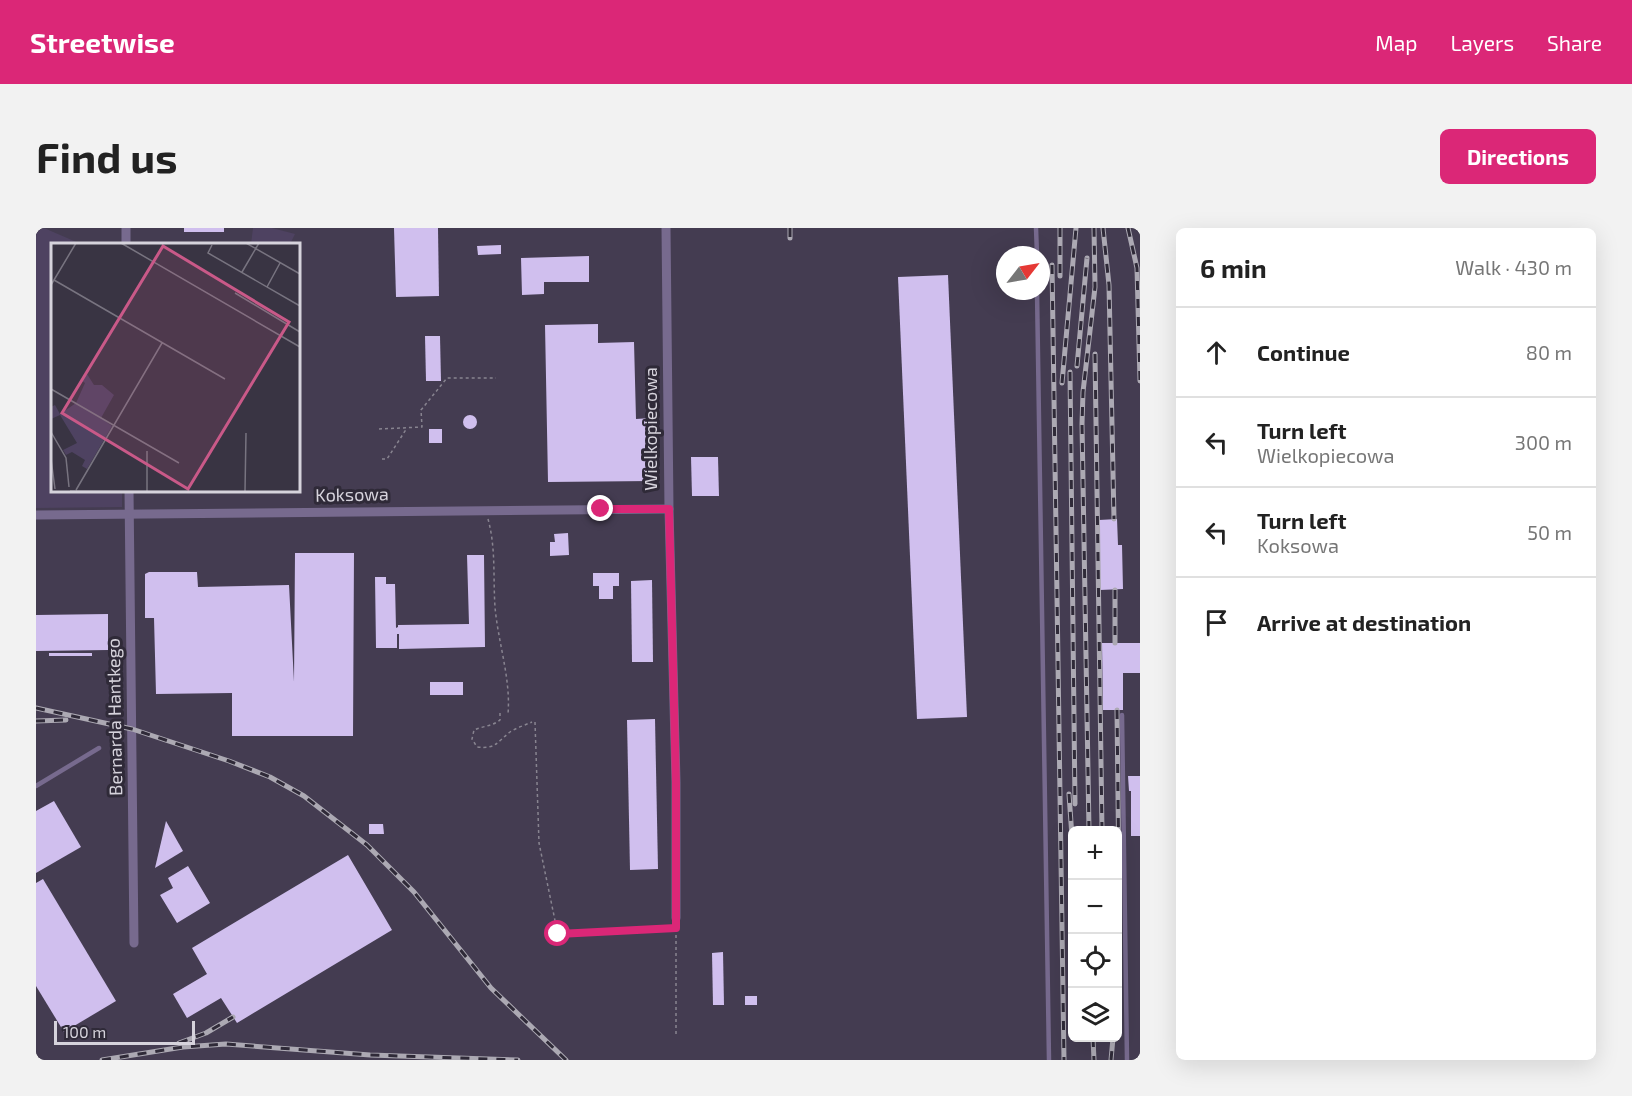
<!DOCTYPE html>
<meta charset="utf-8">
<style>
body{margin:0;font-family:"Exo 2",sans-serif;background:#f2f2f2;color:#222}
.controls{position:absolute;right:18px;bottom:18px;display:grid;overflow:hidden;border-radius:9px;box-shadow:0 6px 24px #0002}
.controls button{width:54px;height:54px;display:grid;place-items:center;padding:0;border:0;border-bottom:2px solid #e0e0e0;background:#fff;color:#222;font:30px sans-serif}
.compass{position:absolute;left:960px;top:18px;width:54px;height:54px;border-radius:50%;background:#fff;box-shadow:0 6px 24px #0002;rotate:59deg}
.scale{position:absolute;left:18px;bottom:15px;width:141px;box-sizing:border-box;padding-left:6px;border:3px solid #d6d3dc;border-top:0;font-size:16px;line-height:21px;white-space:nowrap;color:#d6d3dc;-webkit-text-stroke:4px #2f2a38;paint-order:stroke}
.stop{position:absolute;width:18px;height:18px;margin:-14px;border:4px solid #db2777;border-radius:50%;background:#fff}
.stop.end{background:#db2777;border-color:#fff;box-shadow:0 2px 6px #0008}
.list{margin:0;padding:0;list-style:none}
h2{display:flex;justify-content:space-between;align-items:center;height:78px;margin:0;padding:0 24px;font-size:26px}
h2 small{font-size:20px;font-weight:400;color:#767676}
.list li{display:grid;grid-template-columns:39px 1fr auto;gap:18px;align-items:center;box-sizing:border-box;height:90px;padding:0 24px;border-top:2px solid #e0e0e0}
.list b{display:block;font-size:22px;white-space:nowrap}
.list p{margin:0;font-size:20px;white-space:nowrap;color:#767676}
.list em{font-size:20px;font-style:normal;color:#767676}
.icon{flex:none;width:33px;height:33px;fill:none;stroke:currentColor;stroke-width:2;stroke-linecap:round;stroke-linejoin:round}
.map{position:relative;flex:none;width:1104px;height:832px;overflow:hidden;border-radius:9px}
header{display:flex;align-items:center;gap:36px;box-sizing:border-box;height:84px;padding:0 30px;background:#db2777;color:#fff}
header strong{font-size:28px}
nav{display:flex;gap:33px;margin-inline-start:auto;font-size:21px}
.intro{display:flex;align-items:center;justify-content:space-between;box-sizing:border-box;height:144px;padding:0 36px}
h1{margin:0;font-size:42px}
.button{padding:15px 27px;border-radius:9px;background:#db2777;color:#fff;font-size:21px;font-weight:700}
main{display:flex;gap:36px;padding:0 36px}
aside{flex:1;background:#fff;border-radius:9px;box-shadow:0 6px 24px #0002}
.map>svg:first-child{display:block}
</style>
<header>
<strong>Streetwise</strong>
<nav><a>Map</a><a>Layers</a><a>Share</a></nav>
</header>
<div class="intro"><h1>Find us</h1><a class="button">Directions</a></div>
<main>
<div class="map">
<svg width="1104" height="832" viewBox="0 0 1104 832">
<rect width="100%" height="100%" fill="#393443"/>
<!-- built -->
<path fill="#443c51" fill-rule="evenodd" d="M0 0H1104V832H0ZM16 16H262V262H16ZM969 27H1005V63H969ZM1036 602H1082V810H1036Z"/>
<!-- green -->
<g fill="#4e4261">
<polygon points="0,0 8,0 45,16 16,16 16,262 86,263 86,279 0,280"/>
<polygon points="217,0 236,0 259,6 254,16 215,16"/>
</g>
<!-- building -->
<g fill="#d0bfee">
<rect x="148" y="0" width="40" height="4"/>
<polygon points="358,0 402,0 403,68 360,69"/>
<polygon points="465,17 465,26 442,27 441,18"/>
<polygon points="553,28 553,54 508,54 508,66 486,67 485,30"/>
<polygon points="912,47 931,489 881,491 862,49"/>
<polygon points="562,96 562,115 598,114 600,191 615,190 616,253 512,254 509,97"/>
<polygon points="389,108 404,108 405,153 390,153"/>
<circle cx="434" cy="194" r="7"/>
<rect x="393" y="201" width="13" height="14"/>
<polygon points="655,229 682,229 683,268 656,268"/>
<polygon points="1081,291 1082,317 1086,317 1087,361 1064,362 1063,292"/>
<polygon points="532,305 533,327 514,328 514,314 519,314 518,306"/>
<polygon points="259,325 318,325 317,508 196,508 196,465 120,466 118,390 109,390 109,346 113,344 161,344 162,359 253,357 258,454"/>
<polygon points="431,327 448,327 449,419 363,421 363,406 361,406 361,420 340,420 339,349 350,349 350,356 359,356 360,400 362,399 362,397 433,396"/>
<polygon points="557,345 583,345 583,358 577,358 577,371 563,371 563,358 557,358"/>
<polygon points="616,352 617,434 596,434 595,353"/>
<polygon points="72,386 72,422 0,423 0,387"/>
<polygon points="1066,415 1104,415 1104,445 1087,445 1087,482 1067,482"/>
<rect x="13" y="425" width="43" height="3"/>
<rect x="394" y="454" width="33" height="13"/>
<polygon points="619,491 622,641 594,642 591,492"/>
<polygon points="1092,548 1104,548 1104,608 1095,608 1095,563 1093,563"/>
<polygon points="18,573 45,619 0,645 0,583"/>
<polygon points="130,593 147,623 119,640"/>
<polygon points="333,596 347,596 348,606 333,606"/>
<polygon points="312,627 356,702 201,795 185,770 151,790 137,766 171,746 156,720"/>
<polygon points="152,638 174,675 141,695 124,667 137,660 132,650"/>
<polygon points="7,651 80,773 28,804 0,758 0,655"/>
<polygon points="687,724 688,777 677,777 676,725"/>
<rect x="709" y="768" width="12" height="9"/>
</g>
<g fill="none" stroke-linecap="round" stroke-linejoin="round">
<!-- path -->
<g stroke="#888490" stroke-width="1.5" stroke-dasharray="3 3" stroke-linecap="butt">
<polyline points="343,201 386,199 385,182 411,150 460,150"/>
<polyline points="346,231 351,231 371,200"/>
<path d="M452 291C460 320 457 349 459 379 462 414 475 451 472 486"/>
<path d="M464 485V492C457 498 447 498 438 502L436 511 441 519C460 521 460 515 474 504 480 500 489 497 496 494"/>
<polyline points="499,494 503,615 522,707 639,700"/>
<polyline points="640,701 640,807"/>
</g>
<!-- lane -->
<g stroke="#776a8e" stroke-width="4.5">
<polyline points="1000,0 1001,27"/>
<polyline points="1001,63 1013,832"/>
<polyline points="1086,487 1091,832"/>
<polyline points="0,558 63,520"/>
</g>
<!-- street -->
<g stroke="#776a8e" stroke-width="9">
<polyline points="90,0 90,16"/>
<polyline points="630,0 633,281 640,554 640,690"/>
<polyline points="93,262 98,715"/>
<polyline points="0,287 633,281"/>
</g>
<!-- rail casing -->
<g stroke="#aca9b3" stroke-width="5">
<g id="rail">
<polyline points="754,0 754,10"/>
<polyline points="1024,0 1024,48"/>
<polyline points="1067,0 1073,57 1078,291"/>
<polyline points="1092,0 1101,40 1104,153"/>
<polyline points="1016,37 1028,832"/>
<polyline points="1059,126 1066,602"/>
<polyline points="1041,138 1051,30"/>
<polyline points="1034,144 1039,576"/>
<polyline points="1026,155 1040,0"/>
<polyline points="1079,362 1079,415"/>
<polyline points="0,480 96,501 193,533 234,549 268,568 331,617 378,664 455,760 530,832"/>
<polyline points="1081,482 1083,652 1082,757"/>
<polyline points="0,493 30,492"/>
<polyline points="1033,566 1036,609"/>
<polyline points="1053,602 1046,196 1047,164 1059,59 1058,0"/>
<polyline points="1057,810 1058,832"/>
<polyline points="143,815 170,805 197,789"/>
<polyline points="66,832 147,819 190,816 334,827 482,832"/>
<polyline points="1075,832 1077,810"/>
</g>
</g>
<!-- rail -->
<use href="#rail" stroke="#2f2a38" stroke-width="3" stroke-dasharray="9" stroke-linecap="butt"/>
</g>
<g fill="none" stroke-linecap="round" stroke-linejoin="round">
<!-- route -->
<polyline stroke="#db2777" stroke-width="8" points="522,706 640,700 640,555 633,281 565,281"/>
</g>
<g text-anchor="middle" stroke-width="6" stroke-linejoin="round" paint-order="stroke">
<!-- street labels -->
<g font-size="18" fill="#d6d3dc" stroke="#2f2a38">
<text transform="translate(615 201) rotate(-90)" y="6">Wielkopiecowa</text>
<text transform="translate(316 267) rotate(-1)" y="6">Koksowa</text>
<text transform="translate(79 489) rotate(-91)" y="6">Bernarda Hantkego</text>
</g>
</g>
<!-- overview -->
<g transform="translate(15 15)">
<rect width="249" height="249" fill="#393443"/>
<path d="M36 131 43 142H51L63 152 50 175 61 183 36 226 31 223 34 217 21 209 15 212 12 207 26 200 9 172 0 176V164L4 162 9 171 25 160 34 140 30 137Z" fill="#4e4261"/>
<path fill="none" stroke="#787480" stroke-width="1.5" d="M70 0 249 104M195 0 249 31M161 2 157 10 249 63M191 29 208 0M3 37 174 136M0 42 25 0M216 44 229 20M184 50 249 89M0 146 128 220M0 189 15 215 18 244M0 216 4 246M25 247 111 100M19 248 241 249M96 248V208M194 248 195 190"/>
<path fill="#c95988" fill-opacity="0.15" stroke="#c95988" stroke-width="3" d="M112 3 238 79 137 246 11 170Z"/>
<rect width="249" height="249" fill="none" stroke="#d6d3dc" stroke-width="3"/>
</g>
</svg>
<div class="controls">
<button>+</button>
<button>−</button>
<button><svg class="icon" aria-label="locate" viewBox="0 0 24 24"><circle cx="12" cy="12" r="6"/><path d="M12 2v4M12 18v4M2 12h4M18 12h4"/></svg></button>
<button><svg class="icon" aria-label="layers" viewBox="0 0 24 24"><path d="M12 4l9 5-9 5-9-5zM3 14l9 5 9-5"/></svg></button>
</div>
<svg class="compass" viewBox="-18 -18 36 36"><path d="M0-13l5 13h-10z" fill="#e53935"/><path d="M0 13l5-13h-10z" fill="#767676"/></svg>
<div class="scale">100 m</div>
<div class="stop" style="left:522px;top:706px"></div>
<div class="stop end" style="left:565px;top:281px"></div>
</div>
<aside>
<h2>6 min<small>Walk · 430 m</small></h2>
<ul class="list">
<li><svg class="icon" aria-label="ahead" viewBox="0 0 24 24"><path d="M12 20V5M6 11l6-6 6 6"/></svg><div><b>Continue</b></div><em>80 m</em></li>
<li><svg class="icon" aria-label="left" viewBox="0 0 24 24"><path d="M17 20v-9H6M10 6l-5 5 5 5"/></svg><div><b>Turn left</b><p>Wielkopiecowa</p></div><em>300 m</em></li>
<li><svg class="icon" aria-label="left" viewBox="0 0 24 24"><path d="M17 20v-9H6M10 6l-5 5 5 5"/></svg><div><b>Turn left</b><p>Koksowa</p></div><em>50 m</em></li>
<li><svg class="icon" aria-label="arrive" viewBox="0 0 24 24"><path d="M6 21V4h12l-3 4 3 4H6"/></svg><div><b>Arrive at destination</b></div></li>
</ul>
</aside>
</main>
